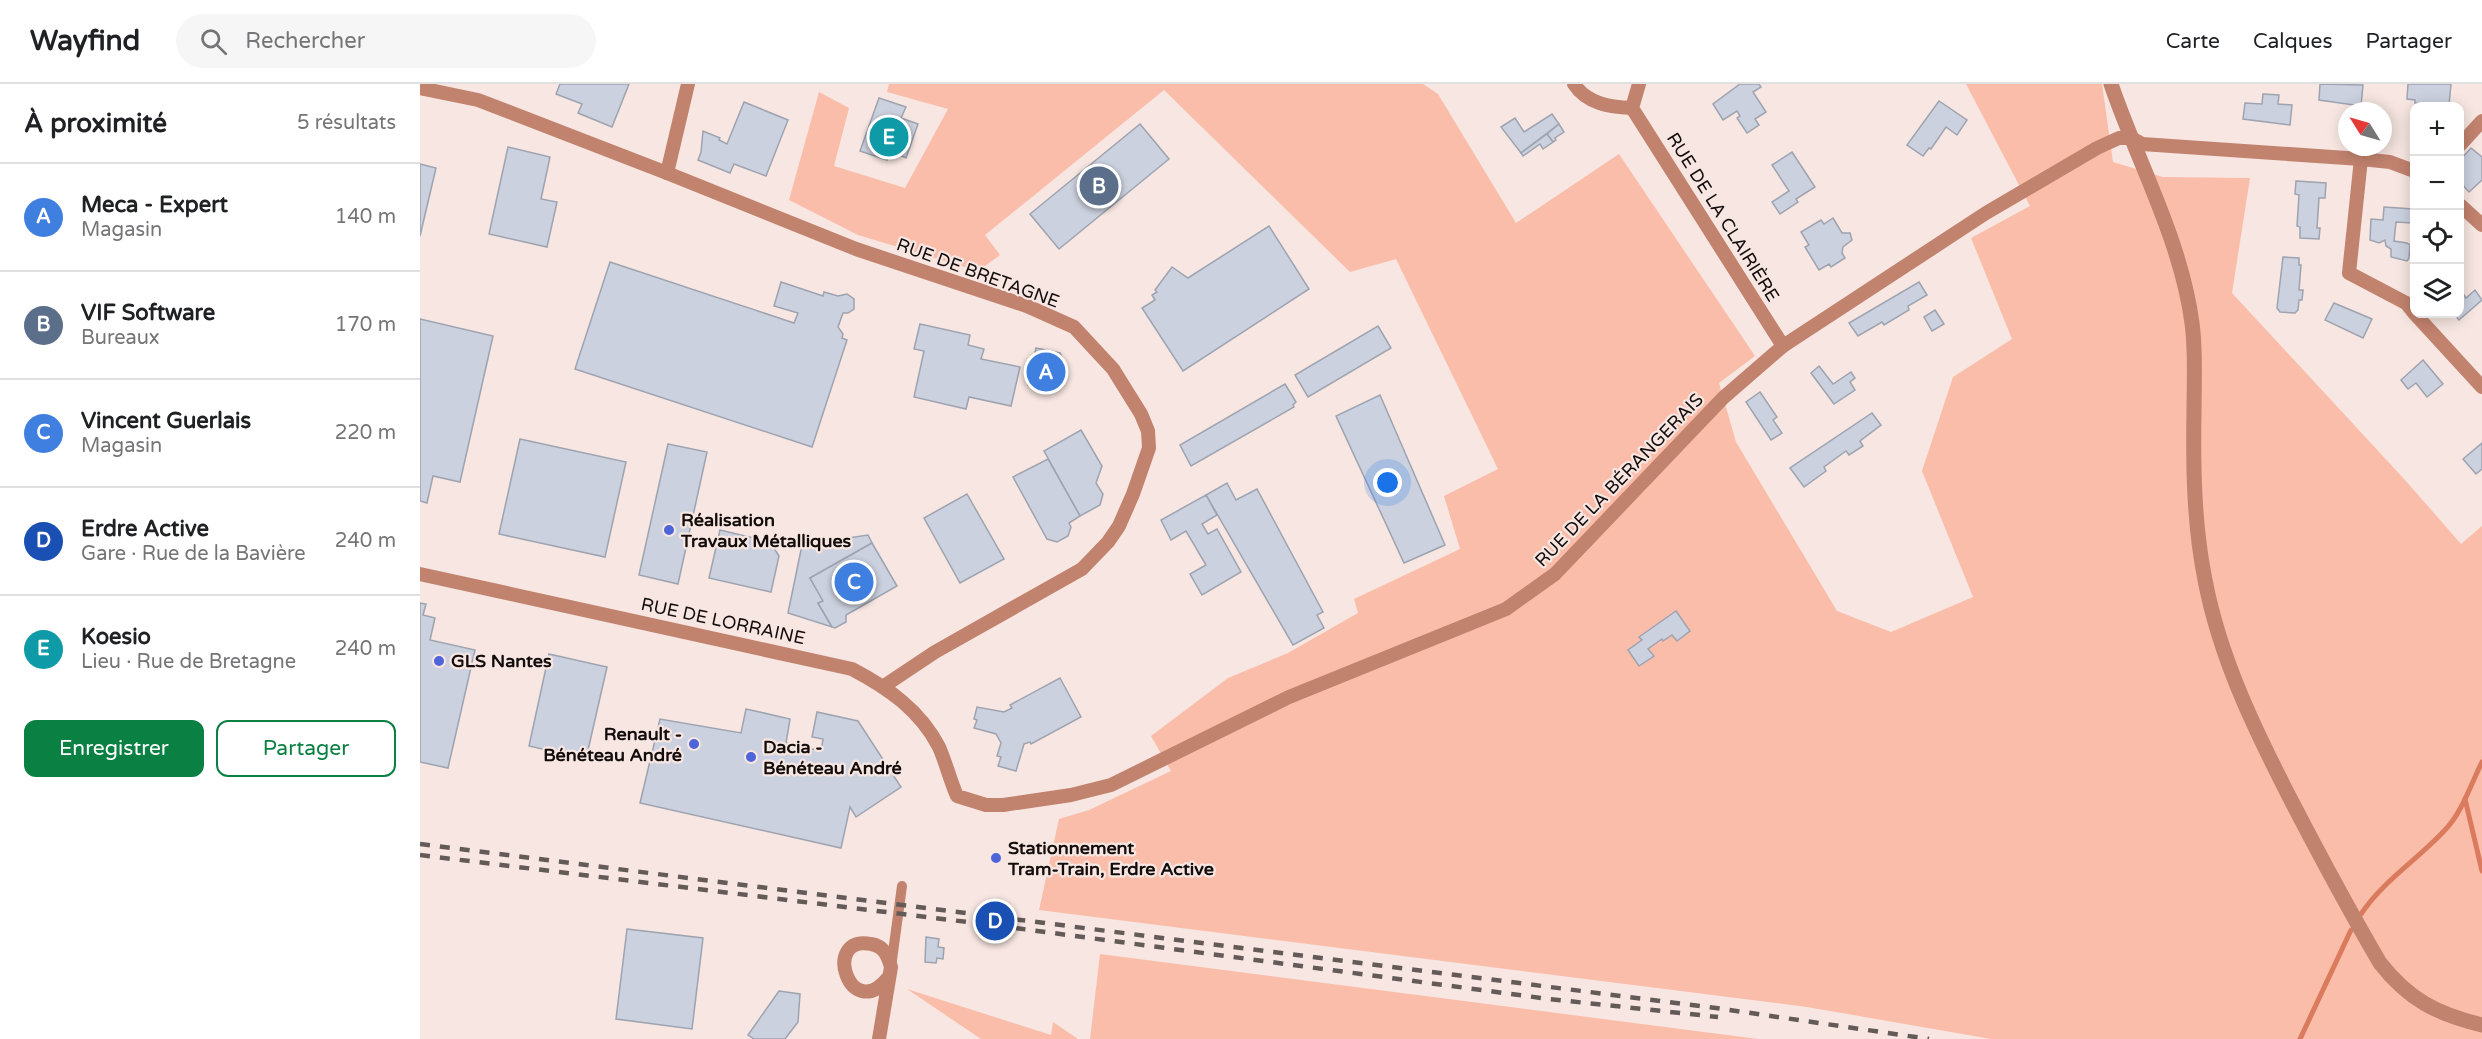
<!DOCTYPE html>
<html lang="fr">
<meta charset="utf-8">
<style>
body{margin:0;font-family:"Varela Round",sans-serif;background:#f6f6f6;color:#202124}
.controls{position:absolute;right:18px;top:18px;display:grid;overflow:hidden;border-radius:12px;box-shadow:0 3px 15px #0003}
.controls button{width:54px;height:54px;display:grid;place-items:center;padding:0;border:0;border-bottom:2px solid #e0e0e0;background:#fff;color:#202124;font:30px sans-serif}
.compass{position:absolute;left:1918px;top:18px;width:54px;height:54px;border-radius:50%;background:#fff;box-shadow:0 3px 15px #0003;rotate:307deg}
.you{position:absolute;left:968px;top:399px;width:21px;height:21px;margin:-15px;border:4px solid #fff;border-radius:50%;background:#1a73e8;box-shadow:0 0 0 9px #1a73e833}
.badge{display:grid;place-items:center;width:39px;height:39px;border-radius:50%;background:#0b8043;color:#fff;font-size:20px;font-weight:700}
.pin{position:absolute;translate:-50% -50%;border:3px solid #fff;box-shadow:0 2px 6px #0006}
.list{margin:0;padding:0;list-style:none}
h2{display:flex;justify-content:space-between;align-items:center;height:78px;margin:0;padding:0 24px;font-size:26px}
h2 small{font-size:20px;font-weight:400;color:#757577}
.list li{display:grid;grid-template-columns:39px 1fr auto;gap:18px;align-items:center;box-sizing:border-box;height:108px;padding:0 24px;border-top:2px solid #e0e0e0}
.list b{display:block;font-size:22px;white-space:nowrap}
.list p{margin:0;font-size:20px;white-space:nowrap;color:#757577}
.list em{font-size:20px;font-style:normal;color:#757577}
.actions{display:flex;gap:12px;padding:18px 24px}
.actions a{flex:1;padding:14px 0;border:2px solid #0b8043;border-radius:12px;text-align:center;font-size:21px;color:#0b8043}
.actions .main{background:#0b8043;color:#fff}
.icon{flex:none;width:33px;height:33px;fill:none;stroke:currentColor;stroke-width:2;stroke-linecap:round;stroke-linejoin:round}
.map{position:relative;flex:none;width:2062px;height:955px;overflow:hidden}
header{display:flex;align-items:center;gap:36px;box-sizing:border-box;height:84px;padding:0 30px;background:#fff;border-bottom:2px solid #e0e0e0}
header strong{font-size:28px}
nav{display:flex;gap:33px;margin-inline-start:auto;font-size:21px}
.search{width:420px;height:54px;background:#f6f6f6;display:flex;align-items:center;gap:15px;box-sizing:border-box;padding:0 21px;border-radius:33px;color:#757577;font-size:22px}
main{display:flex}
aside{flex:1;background:#fff}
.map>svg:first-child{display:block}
</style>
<header>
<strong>Wayfind</strong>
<div class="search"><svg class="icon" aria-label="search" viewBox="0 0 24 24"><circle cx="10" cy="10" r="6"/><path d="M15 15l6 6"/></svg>Rechercher</div>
<nav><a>Carte</a><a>Calques</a><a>Partager</a></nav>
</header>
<main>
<aside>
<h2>À proximité<small>5 résultats</small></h2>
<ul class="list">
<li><span class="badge" style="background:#3f7fe0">A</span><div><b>Meca - Expert</b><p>Magasin</p></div><em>140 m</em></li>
<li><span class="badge" style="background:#5c6f8a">B</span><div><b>VIF Software</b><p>Bureaux</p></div><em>170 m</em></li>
<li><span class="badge" style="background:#3f7fe0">C</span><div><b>Vincent Guerlais</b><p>Magasin</p></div><em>220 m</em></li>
<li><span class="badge" style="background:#1a4fb4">D</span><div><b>Erdre Active</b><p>Gare · Rue de la Bavière</p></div><em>240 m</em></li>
<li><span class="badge" style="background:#0f9aa8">E</span><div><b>Koesio</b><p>Lieu · Rue de Bretagne</p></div><em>240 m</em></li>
</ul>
<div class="actions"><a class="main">Enregistrer</a><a>Partager</a></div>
</aside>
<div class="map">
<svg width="2062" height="955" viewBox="0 0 2062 955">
<rect width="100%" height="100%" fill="#f7e6e1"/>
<!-- green -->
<g fill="#fabdaa">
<polygon points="469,0 1003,0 1018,10 1096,139 1199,70 1335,272 1299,299 1316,358 1417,527 1471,548 1553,513 1502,387 1533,293 1592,255 1551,154 1610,122 1546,0 1682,0 1693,78 1743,93 1830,94 1812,209 1985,396 2041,460 2062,442 2062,955 1571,955 1387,923 619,826 639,735 669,726 751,687 731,652 808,594 868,569 938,529 934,515 1040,465 1024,412 1078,385 976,175 930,188 744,6 565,151 580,171 558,187 438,151 369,116 399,8 429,24 414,82 485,104 528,25 467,8"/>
<polygon points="680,870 1338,955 670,955"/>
<polygon points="487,905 631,951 633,938 658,955 561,955"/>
</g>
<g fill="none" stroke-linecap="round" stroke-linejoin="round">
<!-- stream -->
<g stroke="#db7b5d" stroke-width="5">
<polyline points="2045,715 2062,787"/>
<path d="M1941 830C1963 797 1997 776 2024 747 2042 729 2051 700 2062 678"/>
<polyline points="1880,955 1931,846"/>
</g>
</g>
<!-- building -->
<g fill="#ccd1df" stroke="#9ea3b0" stroke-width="1.5">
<polygon points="140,0 209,0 192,43 158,29 162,20 136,10"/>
<polygon points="1320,0 1339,0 1341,3 1333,8 1346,28 1335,35 1339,41 1327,49 1317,34 1320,32 1317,27 1303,36 1293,20"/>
<polygon points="1900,0 1943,1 1941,22 1899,16"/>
<polygon points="1988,0 2031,0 2029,21 1995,19 1995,16 1987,15"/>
<polygon points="1843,10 1859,11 1858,20 1872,21 1870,41 1823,35 1825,19 1842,20"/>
<polygon points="459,14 486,23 481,34 498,40 486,74 471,67 467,76 440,67"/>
<polygon points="1519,17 1547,36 1537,51 1526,43 1511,65 1509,64 1503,72 1487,61"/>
<polygon points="324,18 368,36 346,92 314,80 310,89 278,76 281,68 283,47 300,54 299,56 307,60"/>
<polygon points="1132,30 1139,40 1101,69 1081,43 1095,34 1104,48"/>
<polygon points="720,40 749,75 639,165 610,130"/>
<polygon points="1139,40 1144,48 1135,54 1136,56 1133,58 1127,50"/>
<polygon points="1127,50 1133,58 1123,65 1120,60 1103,72 1101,69"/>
<polygon points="88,63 130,73 121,115 137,118 127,163 69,150"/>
<polygon points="2051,64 2062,73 2062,96 2049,108 2040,98 2040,76"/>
<polygon points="1372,68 1395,103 1376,115 1378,118 1360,130 1352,118 1369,107 1352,81"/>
<polygon points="0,80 16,84 0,152"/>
<polygon points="1876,97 1906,99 1905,114 1899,114 1897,144 1900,144 1899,155 1880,154 1880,143 1877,142 1879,111 1875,110"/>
<polygon points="1964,123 1993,125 1992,139 1976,138 1974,157 1987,159 1990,161 1989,174 1987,177 1971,173 1971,165 1966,162 1965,156 1959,159 1950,156 1951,135 1963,136"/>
<polygon points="1413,134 1422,149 1430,149 1432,156 1423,163 1422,169 1425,174 1411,183 1409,180 1399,186 1385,163 1389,161 1381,148 1401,136 1404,140"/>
<polygon points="849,142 889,205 763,287 722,224 735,216 732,211 737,208 735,206 752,183 768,194"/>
<polygon points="1863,173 1879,174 1879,181 1881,181 1879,206 1883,206 1882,216 1879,216 1878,226 1875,229 1860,228 1857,224"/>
<polygon points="190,178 374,239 378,229 354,222 361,198 403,212 404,208 418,212 427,210 434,215 434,225 428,229 423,229 418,243 423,250 422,254 427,256 392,363 155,285"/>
<polygon points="1499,198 1507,211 1488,222 1489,226 1464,241 1462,238 1438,252 1429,239"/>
<polygon points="2040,205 2046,214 2055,206 2062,216 2039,236 2034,230 2040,230"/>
<polygon points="1914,219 1952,235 1943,254 1905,236"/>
<polygon points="1515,226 1524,240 1512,247 1504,233"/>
<polygon points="0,235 73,252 40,398 13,392 7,419 0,417"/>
<polygon points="500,240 550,251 548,261 564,265 561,275 600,283 591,322 549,313 546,325 494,313 504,267 494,265"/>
<polygon points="958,242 971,264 888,313 875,291"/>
<polygon points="616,264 640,269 643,275 636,307 608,301"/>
<polygon points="2003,276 2023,300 2007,313 1996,299 1988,305 1981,296"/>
<polygon points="1399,282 1413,300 1431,288 1435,294 1430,298 1435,306 1414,320 1391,289"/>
<polygon points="865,300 876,318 873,321 874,323 771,382 760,361"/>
<polygon points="1340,308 1357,333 1353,336 1362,349 1351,356 1326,318"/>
<polygon points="960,311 1025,461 984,479 916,332"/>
<polygon points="1452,329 1461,341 1440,357 1443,362 1429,371 1426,367 1404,383 1406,387 1384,403 1370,384"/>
<polygon points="661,346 682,382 676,399 683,410 680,421 660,432 624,367"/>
<polygon points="100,355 206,378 185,473 79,450"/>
<polygon points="2062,359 2062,385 2056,390 2043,375"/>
<polygon points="248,360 287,368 258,500 219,491"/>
<polygon points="628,375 660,432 649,439 651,443 648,452 637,458 627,455 593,393"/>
<polygon points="807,399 816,416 837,405 903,528 897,531 904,544 873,561 786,411"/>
<polygon points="547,410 584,475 540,499 504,434"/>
<polygon points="786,411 797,431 782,440 788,450 797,445 821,488 782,511 770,490 786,481 766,447 751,456 741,436"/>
<polygon points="300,446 350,458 359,472 351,508 289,494"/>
<polygon points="448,451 452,459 390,494 403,517 398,519 412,543 368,529 382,461"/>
<polygon points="452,459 477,502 426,531 426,538 415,544 412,543 398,519 403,517 390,494"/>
<polygon points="0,519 6,520 3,531 15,534 10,556 55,566 28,684 0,678"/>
<polygon points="1256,527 1270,547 1257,557 1252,551 1243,557 1242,555 1228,565 1234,572 1219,582 1208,566 1222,556 1219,553"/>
<polygon points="129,570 187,583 166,675 109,662"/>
<polygon points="640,594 661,633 611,660 610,658 604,660 596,687 578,682 581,673 577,672 581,659 576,650 554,644 557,636 554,635 557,623 584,628 592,624 590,621"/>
<polygon points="326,625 370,635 366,659 401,667 403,655 392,653 397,628 438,637 481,703 436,733 430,723 421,764 220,719 240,635 321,649"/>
<polygon points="207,845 283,854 272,945 196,935"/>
<polygon points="506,853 519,855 518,863 524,864 523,875 517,874 516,879 505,878"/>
<polygon points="359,907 380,910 378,938 365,955 334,955 328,951"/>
</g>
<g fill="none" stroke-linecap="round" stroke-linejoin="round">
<!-- pedestrian -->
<polyline stroke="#c1826e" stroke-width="10" points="471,883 482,802"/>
<!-- minor -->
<g stroke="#c1826e" stroke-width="14">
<path d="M1154 0C1167 20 1190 23 1212 24"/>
<polyline points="1219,0 1212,24 1363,262"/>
<polyline points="0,4 58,16 247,89 436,165 607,222 654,243 693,285 721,330 728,347 729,364 713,410 699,442 688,458 662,485 515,568 464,602"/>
<polyline points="2040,61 2062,37"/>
<polyline points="1941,75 1929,189 1986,219 1994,229"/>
<polyline points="247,89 268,0"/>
<polyline points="2040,121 2062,141"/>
<polyline points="1995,230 2062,303"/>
<path d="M0 490 432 585C468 604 500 626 519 663 526 679 530 696 537 712L566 721H583L651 711 691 701 869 613 1086 525 1135 490 1303 314 1363 262 1566 129 1677 64 1699 54H1711L1722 60 1941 75 1970 78 1994 87"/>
<path d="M459 955 471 883C468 872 464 862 451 860 401 850 430 941 468 894"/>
</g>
<!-- tertiary -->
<path stroke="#c1826e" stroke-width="15" d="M1691 0C1718 79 1761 156 1772 239 1776 268 1774 299 1774 328 1773 384 1774 441 1785 496 1800 575 1836 648 1872 718 1900 772 1929 826 1960 879 1989 916 2017 930 2062 941"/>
<!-- rail -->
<g stroke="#645a58" stroke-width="4.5" stroke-dasharray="10 10" stroke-linecap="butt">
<polyline points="0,760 1296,924 1509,955"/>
<polyline points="0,771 580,842 1129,915 1298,933"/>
</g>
</g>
<!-- markers -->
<g fill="#4e64d9" stroke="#f7e6e1" stroke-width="2">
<circle cx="249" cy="446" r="6"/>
<circle cx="19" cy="577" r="6"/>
<circle cx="274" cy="660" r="6"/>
<circle cx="331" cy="673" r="6"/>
<circle cx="576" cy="774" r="6"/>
</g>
<g text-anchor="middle" stroke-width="4.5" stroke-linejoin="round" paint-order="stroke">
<!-- street labels -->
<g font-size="18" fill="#120c0b" stroke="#f7e6e1">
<text transform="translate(1303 133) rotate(58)" y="6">RUE DE LA CLAIRIÈRE</text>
<text transform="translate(558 189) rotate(20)" y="6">RUE DE BRETAGNE</text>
<text transform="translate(1199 396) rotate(-46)" y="6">RUE DE LA BÉRANGERAIS</text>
<text transform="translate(303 537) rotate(12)" y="6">RUE DE LORRAINE</text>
</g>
<!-- poi labels -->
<g font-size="18" font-weight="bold" fill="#120c0b" stroke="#f7e6e1" text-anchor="start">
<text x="261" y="442">Réalisation<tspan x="261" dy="21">Travaux Métalliques</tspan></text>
<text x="31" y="583">GLS Nantes</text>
<text x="262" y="656" text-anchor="end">Renault -<tspan x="262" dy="21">Bénéteau André</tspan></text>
<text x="343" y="669">Dacia -<tspan x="343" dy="21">Bénéteau André</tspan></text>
<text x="588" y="770">Stationnement<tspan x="588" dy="21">Tram-Train, Erdre Active</tspan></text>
</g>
</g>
</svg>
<div class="controls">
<button>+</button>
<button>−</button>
<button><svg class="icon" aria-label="locate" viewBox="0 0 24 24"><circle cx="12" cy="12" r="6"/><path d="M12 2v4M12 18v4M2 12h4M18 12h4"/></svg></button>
<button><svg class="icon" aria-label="layers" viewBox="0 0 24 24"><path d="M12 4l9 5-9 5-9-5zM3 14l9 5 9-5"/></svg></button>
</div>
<svg class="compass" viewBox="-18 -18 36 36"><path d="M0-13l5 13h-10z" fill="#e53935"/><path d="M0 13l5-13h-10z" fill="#757577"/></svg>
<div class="you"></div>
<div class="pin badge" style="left:626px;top:288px;background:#3f7fe0">A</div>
<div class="pin badge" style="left:679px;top:102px;background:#5c6f8a">B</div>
<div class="pin badge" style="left:434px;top:498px;background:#3f7fe0">C</div>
<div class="pin badge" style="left:575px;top:837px;background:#1a4fb4">D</div>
<div class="pin badge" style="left:469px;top:53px;background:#0f9aa8">E</div>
</div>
</main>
